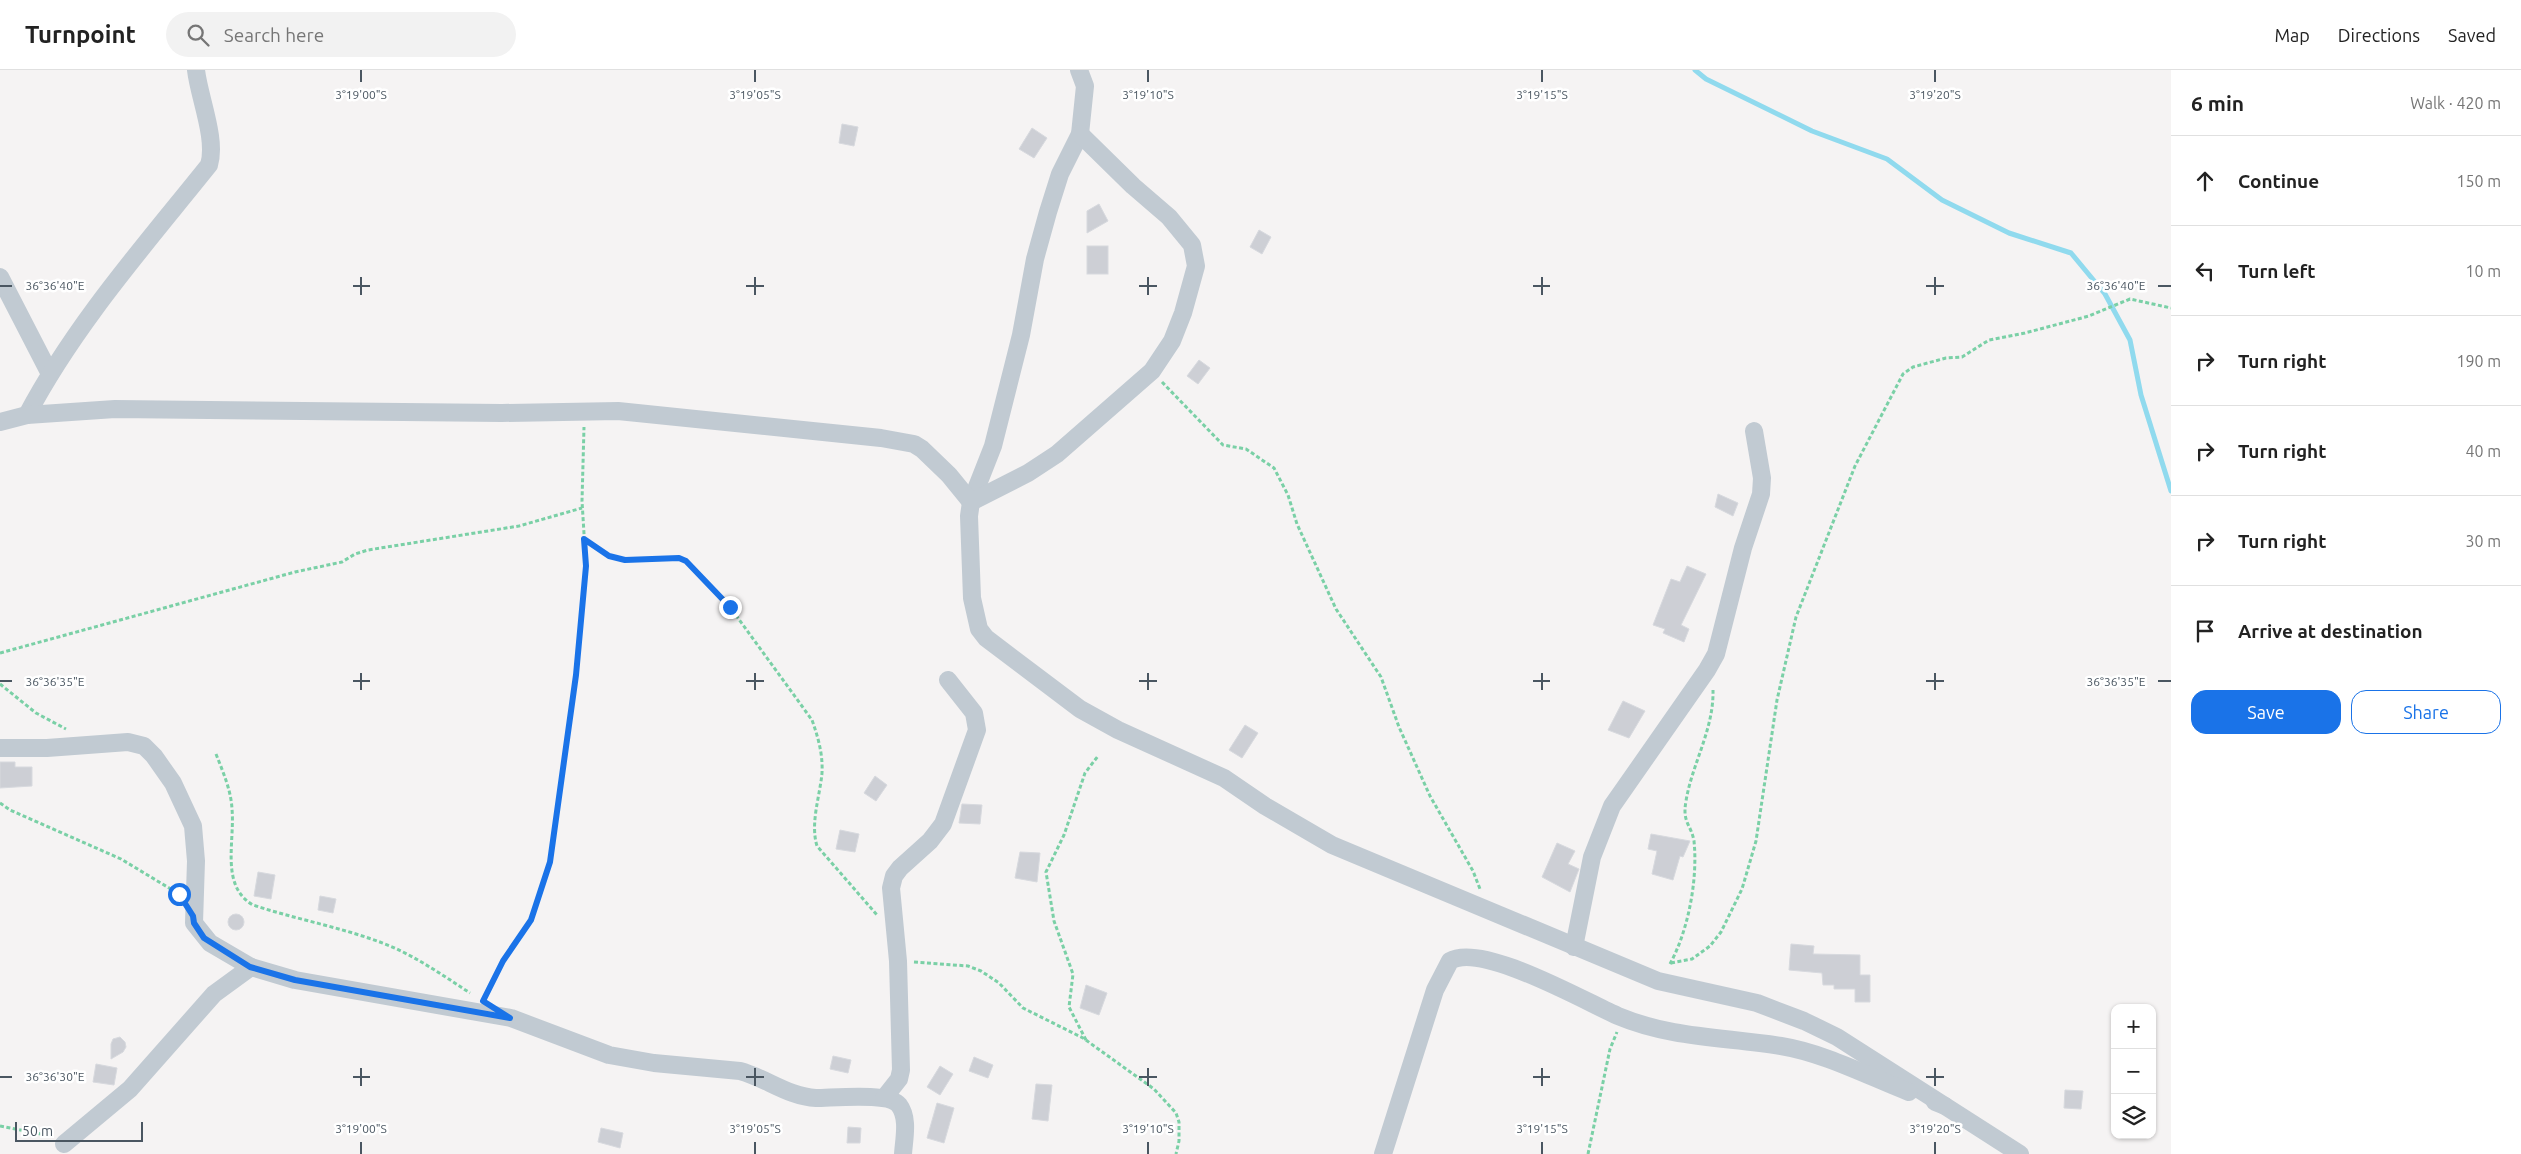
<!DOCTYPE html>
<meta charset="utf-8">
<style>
body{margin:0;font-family:Ubuntu,sans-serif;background:#f2f2f2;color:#222}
.controls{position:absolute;right:15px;bottom:15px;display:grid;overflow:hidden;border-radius:10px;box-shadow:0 1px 4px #0004}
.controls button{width:45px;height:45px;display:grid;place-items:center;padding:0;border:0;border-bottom:1px solid #e0e0e0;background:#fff;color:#222;font:25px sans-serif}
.scale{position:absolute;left:15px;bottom:12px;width:128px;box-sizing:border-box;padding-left:5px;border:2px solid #4a5661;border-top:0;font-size:14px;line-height:18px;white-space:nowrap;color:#4a5661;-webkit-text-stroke:4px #fff;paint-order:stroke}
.stop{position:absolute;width:15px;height:15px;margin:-11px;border:4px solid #1a73e8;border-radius:50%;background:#fff}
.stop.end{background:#1a73e8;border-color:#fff;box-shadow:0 1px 5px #0008}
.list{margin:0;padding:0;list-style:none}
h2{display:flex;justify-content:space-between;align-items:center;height:65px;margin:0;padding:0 20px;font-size:21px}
h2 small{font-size:16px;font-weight:400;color:#767676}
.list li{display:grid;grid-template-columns:32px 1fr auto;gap:15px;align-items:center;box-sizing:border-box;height:90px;padding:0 20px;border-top:1px solid #e0e0e0}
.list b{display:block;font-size:19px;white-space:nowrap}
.list em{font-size:16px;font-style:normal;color:#767676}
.actions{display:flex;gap:10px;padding:15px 20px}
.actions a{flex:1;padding:11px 0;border:1px solid #1a73e8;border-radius:15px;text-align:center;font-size:18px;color:#1a73e8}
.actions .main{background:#1a73e8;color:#fff}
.icon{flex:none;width:28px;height:28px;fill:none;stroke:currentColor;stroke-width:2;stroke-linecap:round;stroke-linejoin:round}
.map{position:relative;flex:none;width:2171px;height:1084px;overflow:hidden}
header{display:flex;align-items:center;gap:30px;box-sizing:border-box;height:70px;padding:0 25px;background:#fff;border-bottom:1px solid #e0e0e0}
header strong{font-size:24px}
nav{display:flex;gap:28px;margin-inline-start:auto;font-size:18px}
.search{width:350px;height:45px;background:#f2f2f2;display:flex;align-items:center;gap:12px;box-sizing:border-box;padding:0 18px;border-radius:28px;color:#767676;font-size:19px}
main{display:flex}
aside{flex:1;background:#fff}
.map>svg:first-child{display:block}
</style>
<header>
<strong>Turnpoint</strong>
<div class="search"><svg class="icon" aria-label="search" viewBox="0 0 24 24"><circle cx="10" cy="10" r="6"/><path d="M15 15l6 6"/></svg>Search here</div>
<nav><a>Map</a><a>Directions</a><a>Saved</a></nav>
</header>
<main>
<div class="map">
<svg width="2171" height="1084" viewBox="0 0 2171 1084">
<rect width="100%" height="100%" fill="#f5f3f3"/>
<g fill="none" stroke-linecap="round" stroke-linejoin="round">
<!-- stream -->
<polyline stroke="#90daee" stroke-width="5" points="1695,0 1706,9 1812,61 1887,89 1942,130 2009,163 2071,183 2105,224 2130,270 2141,325 2171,421"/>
</g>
<!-- building -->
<g fill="#cdcfd5" stroke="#d7d9de">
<polygon points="842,54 858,57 854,76 839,73"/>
<polygon points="1032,58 1047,68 1034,88 1019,79"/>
<polygon points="1099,134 1108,151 1087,163 1087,141"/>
<polygon points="1259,160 1271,167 1262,184 1250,177"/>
<rect x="1087" y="176" width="21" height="28"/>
<polygon points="1199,290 1210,298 1198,314 1187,306"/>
<polygon points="1718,424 1738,433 1733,446 1715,437"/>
<polygon points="1687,496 1706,504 1681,555 1689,559 1684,572 1663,563 1665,559 1653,555 1671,509 1680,512"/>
<polygon points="1623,631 1645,641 1629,668 1608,660"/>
<polygon points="1245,655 1258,663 1242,688 1229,680"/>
<polygon points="0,692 15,692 15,697 32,697 32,716 0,718"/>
<polygon points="875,706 887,715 876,731 864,723"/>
<polygon points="962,734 982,735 980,754 959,753"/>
<polygon points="840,760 859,764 855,782 836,779"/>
<polygon points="1651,764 1690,771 1683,787 1680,786 1673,810 1652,804 1657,781 1648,779"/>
<polygon points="1557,773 1575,781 1568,794 1579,799 1570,822 1542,807"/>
<polygon points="1020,782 1040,783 1037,812 1015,808"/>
<polygon points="258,802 275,805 271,829 254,826"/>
<polygon points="320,826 336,829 333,843 318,840"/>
<circle cx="236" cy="852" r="8"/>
<polygon points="1791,874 1814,876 1813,884 1860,885 1860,905 1870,905 1870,932 1855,932 1855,919 1834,919 1834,915 1823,915 1822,903 1789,900"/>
<polygon points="1086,915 1107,923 1099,945 1080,938"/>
<polygon points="120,967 125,972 126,977 123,982 111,989 111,974 113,969"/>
<polygon points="833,986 851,990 848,1003 830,999"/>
<polygon points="974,987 993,995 988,1008 969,1001"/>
<polygon points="96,994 117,998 114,1015 93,1012"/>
<polygon points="940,996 953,1004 940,1025 927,1017"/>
<polygon points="1036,1014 1052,1015 1048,1051 1032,1049"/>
<polygon points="2065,1020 2083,1021 2081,1039 2064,1038"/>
<polygon points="937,1033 954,1038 944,1073 927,1068"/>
<polygon points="848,1057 861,1058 860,1073 847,1073"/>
<polygon points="601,1058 623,1063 620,1078 598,1072"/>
</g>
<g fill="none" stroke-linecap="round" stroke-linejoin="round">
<!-- path -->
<g stroke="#7ad0a6" stroke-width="3" stroke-dasharray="4 2.5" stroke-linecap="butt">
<polyline points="1162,312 1223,375 1246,379 1274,398 1288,425 1297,454 1336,539 1381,607 1399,657 1430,726 1473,801 1480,819"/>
<path d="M584 469 609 486 625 490 679 488 686 491 730 537 812 650C818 667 823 684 822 703 820 726 810 753 817 776L877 845"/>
<polyline points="0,583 295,502 342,492 355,484 368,480 519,456 582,438"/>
<polyline points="0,614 36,643 66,659"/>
<path d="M216 684C223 702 231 720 232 739 235 772 220 816 253 835 298 850 346 858 390 876 418 888 444 906 470 923"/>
<polyline points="0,733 10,740 121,789 179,824"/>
<polyline points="914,892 968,896 981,901 999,913 1023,938 1083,968 1154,1019 1176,1043 1179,1052 1179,1071 1176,1084"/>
<polyline points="1671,893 1692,889 1710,876 1721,862 1742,819 1756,771 1777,630 1796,547 1855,396 1903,304 1913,297 1946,288 1962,287 1989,270 2025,263 2089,246 2130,229 2171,238"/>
<path d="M1670 894C1688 861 1698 810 1694 771 1691 754 1682 753 1686 731 1692 694 1714 659 1713 620"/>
<polyline points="485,927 503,891 531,849 550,792 576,605 586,496 582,431 584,357"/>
<polyline points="1086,970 1069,937 1073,904 1054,851 1046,802 1064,765 1085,703 1098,686"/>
<polyline points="0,1056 51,1066"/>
<polyline points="1588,1084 1610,979 1617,962"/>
</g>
<!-- minor -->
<g stroke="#c1cad2" stroke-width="18">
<polyline points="1079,0 1085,16 1080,64 1060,104 1048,142 1035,189 1021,265 993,376 971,432 969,446 972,528 979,559 986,568 1080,639 1118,660 1224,708 1265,736 1332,775 1658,911 1757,933 1804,951 1837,967 1945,1036"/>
<polyline points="0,207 49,302"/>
<path d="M27 345C75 254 145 175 209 95 217 69 199 27 196 0"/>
<polyline points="0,352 27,345 115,339 502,343 618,341 881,368 914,374 922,379 949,405 971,432 1028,403 1057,384 1152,301 1172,271 1183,243 1196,196 1192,175 1169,147 1133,116 1080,64"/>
<path d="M0 678H47L128 672 144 676 154 686 173 713 193 756 196 791 194 853 210 873 251 897 295 910 511 948 609 985 654 993 740 1001C766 1008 789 1027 816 1028 833 1028 889 1022 899 1035 909 1048 904 1069 903 1084"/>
<polyline points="1574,877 1592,787 1612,736 1707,600 1716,584 1743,478 1761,424 1762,408 1754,361"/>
<polyline points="884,1028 899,1009 901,1000 898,891 891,818 894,806 900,798 930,771 943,754 977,660 974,643 948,610"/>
<polyline points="1935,1032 1945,1036 2020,1084"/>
<polyline points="64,1074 130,1019 214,924 251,897"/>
<path d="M1383 1084 1435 920 1450 891C1481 872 1584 931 1618 946 1670 968 1725 967 1781 976 1824 983 1868 1006 1909 1022"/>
</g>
</g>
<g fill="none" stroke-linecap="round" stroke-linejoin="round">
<!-- route -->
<polyline stroke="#1a73e8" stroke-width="6" points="179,824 193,846 194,853 204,868 250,897 295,910 510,948 483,931 503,891 531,850 550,792 576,605 586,496 584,469 609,486 625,490 679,488 686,491 730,537"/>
</g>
<!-- ticks -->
<path fill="none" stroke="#4a5661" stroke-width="2" d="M361 0V12M755 0V12M1148 0V12M1542 0V12M1935 0V12M361 207V225M755 207V225M1148 207V225M1542 207V225M1935 207V225M0 216H12M353 216H370M746 216H764M1139 216H1157M1533 216H1550M1926 216H1944M2158 216H2171M361 603V620M755 603V620M1148 603V620M1542 603V620M1935 603V620M0 611H12M353 611H370M746 611H764M1139 611H1157M1533 611H1550M1926 611H1944M2158 611H2171M361 998V1016M755 998V1016M1148 998V1016M1542 998V1016M1935 998V1016M0 1007H12M353 1007H370M746 1007H764M1139 1007H1157M1533 1007H1550M1926 1007H1944M361 1072V1084M755 1072V1084M1148 1072V1084M1542 1072V1084M1935 1072V1084"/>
<g font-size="12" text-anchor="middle" fill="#4a5661" stroke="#fff" stroke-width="5" stroke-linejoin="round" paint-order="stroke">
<text x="361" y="29">3°19'00"S</text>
<text x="755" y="29">3°19'05"S</text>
<text x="1148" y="29">3°19'10"S</text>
<text x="1542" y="29">3°19'15"S</text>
<text x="1935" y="29">3°19'20"S</text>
<text x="2116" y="220">36°36'40"E</text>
<text x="55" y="220">36°36'40"E</text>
<text x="2116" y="616">36°36'35"E</text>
<text x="55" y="616">36°36'35"E</text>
<text x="55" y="1011">36°36'30"E</text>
<text x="361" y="1063">3°19'00"S</text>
<text x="755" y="1063">3°19'05"S</text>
<text x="1148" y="1063">3°19'10"S</text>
<text x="1542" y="1063">3°19'15"S</text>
<text x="1935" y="1063">3°19'20"S</text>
</g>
</svg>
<div class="controls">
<button>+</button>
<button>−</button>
<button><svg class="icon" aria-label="layers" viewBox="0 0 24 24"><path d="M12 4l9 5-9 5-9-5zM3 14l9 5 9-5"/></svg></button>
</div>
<div class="scale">50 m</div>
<div class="stop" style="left:179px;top:824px"></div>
<div class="stop end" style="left:730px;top:537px"></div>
</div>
<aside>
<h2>6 min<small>Walk · 420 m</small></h2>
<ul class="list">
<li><svg class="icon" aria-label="ahead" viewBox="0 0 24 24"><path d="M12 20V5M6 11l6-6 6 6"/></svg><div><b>Continue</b></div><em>150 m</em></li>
<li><svg class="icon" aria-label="left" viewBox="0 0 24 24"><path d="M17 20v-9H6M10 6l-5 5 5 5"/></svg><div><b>Turn left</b></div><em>10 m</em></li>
<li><svg class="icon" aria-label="right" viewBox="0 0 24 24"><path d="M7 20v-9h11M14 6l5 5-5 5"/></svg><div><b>Turn right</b></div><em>190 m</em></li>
<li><svg class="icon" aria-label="right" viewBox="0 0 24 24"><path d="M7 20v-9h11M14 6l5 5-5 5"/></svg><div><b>Turn right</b></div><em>40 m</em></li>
<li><svg class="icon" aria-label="right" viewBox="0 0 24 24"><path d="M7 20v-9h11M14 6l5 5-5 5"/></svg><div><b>Turn right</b></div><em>30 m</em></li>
<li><svg class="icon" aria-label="arrive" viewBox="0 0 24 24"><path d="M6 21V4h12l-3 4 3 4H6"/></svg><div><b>Arrive at destination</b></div></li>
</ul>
<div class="actions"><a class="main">Save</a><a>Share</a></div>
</aside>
</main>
